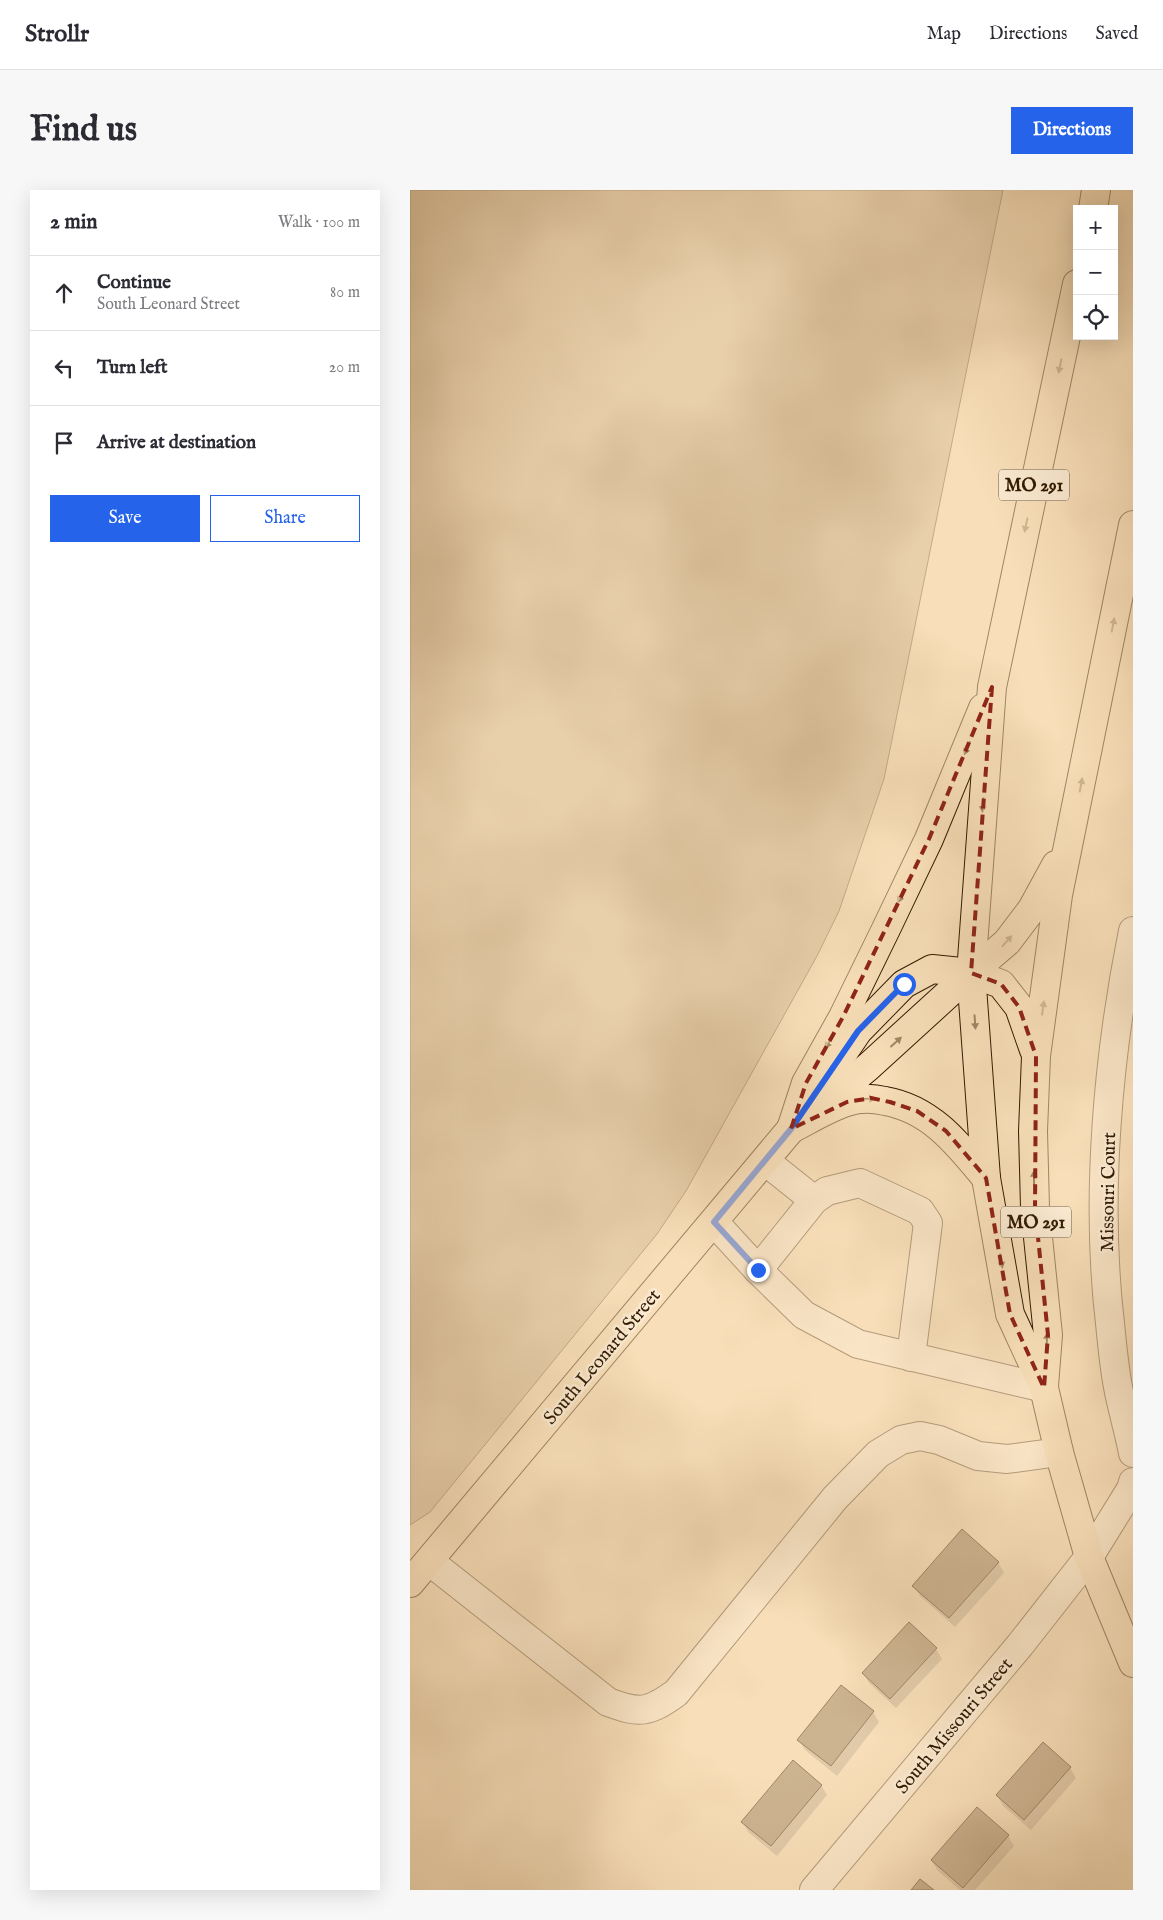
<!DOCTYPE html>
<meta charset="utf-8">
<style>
body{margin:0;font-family:"IM FELL English",serif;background:#f7f7f7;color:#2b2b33}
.controls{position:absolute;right:15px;top:15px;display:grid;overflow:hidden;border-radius:0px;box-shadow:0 5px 20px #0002}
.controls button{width:45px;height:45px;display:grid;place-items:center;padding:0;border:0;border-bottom:1px solid #e1e1e2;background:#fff;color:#2b2b33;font:25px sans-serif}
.stop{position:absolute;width:15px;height:15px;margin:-11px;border:4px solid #2563eb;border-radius:50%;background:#fff}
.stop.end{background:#2563eb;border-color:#fff;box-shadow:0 1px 5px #0008}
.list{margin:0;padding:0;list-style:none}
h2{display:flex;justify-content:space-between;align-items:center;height:65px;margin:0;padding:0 20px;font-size:21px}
h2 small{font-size:16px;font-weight:400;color:#7c7c81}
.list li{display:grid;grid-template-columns:32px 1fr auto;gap:15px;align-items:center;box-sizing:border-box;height:75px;padding:0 20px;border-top:1px solid #e1e1e2}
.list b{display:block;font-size:19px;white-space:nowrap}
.list p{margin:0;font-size:16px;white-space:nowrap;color:#7c7c81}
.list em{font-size:16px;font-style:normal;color:#7c7c81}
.actions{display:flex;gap:10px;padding:15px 20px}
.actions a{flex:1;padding:11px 0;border:1px solid #2563eb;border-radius:0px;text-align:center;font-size:18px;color:#2563eb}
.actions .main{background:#2563eb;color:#fff}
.icon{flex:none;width:28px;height:28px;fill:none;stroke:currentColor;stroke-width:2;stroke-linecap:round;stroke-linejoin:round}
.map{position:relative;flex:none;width:723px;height:1700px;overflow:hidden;border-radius:0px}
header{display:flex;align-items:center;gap:30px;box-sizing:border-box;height:70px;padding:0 25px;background:#fff;border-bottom:1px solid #e1e1e2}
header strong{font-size:24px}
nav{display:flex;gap:28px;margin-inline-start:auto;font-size:18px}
.intro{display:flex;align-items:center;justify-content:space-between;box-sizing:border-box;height:120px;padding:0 30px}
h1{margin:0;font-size:35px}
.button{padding:12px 22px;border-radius:0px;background:#2563eb;color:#fff;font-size:18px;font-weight:700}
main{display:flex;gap:30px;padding:0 30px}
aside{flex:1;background:#fff;border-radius:0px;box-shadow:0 5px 20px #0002}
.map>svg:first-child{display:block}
</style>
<header>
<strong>Strollr</strong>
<nav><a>Map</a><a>Directions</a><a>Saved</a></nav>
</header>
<div class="intro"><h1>Find us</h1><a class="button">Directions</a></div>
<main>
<aside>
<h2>2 min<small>Walk · 100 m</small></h2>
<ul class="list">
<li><svg class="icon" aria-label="ahead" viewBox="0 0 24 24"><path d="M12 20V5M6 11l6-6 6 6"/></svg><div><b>Continue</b><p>South Leonard Street</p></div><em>80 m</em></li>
<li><svg class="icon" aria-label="left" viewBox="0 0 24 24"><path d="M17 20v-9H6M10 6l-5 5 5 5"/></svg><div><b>Turn left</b></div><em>20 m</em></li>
<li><svg class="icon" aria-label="arrive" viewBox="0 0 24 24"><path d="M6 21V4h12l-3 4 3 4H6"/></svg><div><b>Arrive at destination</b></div></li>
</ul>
<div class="actions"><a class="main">Save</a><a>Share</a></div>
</aside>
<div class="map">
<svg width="723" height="1700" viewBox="0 0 723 1700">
<rect width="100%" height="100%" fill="#f8dfb9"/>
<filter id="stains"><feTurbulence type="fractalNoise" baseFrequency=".004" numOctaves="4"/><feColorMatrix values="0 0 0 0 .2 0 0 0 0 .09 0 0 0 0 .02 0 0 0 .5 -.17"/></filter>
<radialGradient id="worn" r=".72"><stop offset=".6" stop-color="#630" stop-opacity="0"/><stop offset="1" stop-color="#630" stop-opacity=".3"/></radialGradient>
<!-- green -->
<polygon fill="#d6be9a" stroke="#846c4d" points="0,0 593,0 474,589 429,721 407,766 276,1001 247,1044 20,1322 0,1335"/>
<!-- shadow -->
<g fill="#0003">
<polygon points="588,1372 594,1383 545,1437 510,1406 504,1396"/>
<polygon points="499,1434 526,1459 532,1469 486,1518 459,1493 453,1483"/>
<polygon points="463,1522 469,1532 427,1586 395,1560 389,1550"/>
<polygon points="633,1554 660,1578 666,1588 621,1640 593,1616 587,1605"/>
<polygon points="411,1595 417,1605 367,1666 338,1642 333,1632"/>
<polygon points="598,1646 604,1656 565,1700 550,1700 528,1681 522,1671"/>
</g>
<!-- building -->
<g fill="#998160" stroke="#321b00">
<polygon points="552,1339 589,1372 539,1428 502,1396"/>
<polygon points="499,1432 527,1458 480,1509 452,1483"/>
<polygon points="431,1495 464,1521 421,1576 387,1550"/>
<polygon points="633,1552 661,1577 614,1630 586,1605"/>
<polygon points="383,1570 412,1595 361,1656 331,1632"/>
<polygon points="567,1617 599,1645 553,1698 521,1670"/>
<polygon points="510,1689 524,1700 501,1700"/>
</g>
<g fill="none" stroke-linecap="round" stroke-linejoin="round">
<!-- minor casing -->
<g stroke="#644c2e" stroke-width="30">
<g id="minor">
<path d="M723 741C698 865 685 1007 700 1133 702 1154 704 1176 708 1197 712 1219 719 1241 723 1263"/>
<polyline points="355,971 404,1010"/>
<polyline points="304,1032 348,1080 394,1125 448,1154 634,1198"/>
<polyline points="348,1080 404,1010 417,1001 450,993 510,1021 518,1033 501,1167"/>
<path d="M19 1371 198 1512C230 1524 238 1523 266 1503L425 1308 468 1264 491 1250 510 1246 529 1250 568 1266 597 1269 649 1262"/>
<polyline points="404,1700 610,1455 679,1367 721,1299 723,1292"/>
</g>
</g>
<!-- major casing -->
<g stroke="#321b00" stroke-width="30">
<g id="major">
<polyline points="405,921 458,877 561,783"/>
<polyline points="0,1393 381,939 448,841 494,794 522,779 561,783"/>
</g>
</g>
<!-- highway casing -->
<g stroke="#321b00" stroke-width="30">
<g id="highway">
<polyline points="683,19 686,0"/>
<polyline points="667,94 582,497 561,783 576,988 600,1124 634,1198 649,1262 679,1367 723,1473"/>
<polyline points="561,783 597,752 622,719 646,675"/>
<polyline points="561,783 591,794 609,817 624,860"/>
<polyline points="381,939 396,893 433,827 476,739 519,649 573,518"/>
<path d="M381 939C399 930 418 918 437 912 449 908 462 908 475 911 521 919 548 954 576 988"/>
<polyline points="634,1196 638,1145 625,1018 623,941 626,866 648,705 723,335"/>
</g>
</g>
<!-- minor -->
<use href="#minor" stroke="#faead2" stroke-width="28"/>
<!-- major -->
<use href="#major" stroke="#f8dfb9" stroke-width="28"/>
<!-- highway -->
<use href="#highway" stroke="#f8dfb9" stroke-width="28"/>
</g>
<!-- one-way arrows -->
<defs><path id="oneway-solid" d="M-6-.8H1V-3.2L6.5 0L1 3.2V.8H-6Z" transform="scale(1.25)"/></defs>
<g fill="#9f8766">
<use href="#oneway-solid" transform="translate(650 176) rotate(102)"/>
<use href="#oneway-solid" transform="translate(616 335) rotate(102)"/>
<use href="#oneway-solid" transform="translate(703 435) rotate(-79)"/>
<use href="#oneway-solid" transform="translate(557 558) rotate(113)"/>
<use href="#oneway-solid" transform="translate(671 595) rotate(-79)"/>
<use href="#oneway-solid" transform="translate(573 615) rotate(94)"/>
<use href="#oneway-solid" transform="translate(491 706) rotate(115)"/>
<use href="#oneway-solid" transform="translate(597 751) rotate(-48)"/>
<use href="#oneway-solid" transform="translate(633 818) rotate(-82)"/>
<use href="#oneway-solid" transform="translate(565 832) rotate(86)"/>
<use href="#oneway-solid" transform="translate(419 852) rotate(119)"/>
<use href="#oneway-solid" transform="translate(486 852) rotate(-42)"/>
<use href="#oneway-solid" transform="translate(458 909) rotate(-2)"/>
<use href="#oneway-solid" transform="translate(624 988) rotate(-91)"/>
<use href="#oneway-solid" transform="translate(591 1071) rotate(80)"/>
<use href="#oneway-solid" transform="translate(637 1150) rotate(-88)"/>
</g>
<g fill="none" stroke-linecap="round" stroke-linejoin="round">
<!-- route -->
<polyline stroke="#2563eb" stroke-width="6" points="348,1080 304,1032 381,939 448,841 494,794"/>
</g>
<!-- marked area -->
<path d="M0 0H723V1700H0ZM582 497 561 783 591 794 609 817 626 866 625 1018 638 1145 634 1198 600 1124 576 988 536 941 507 921 480 912 461 908 437 912 381 939 396 893 433 827 519 649Z" fill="#f8dfb9" fill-opacity=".55" fill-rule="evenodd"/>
<path fill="none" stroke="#8f2418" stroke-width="4" stroke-dasharray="10 6" stroke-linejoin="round" d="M582 497 561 783 591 794 609 817 626 866 625 1018 638 1145 634 1198 600 1124 576 988 536 941 507 921 480 912 461 908 437 912 381 939 396 893 433 827 519 649Z"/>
<g text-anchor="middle" stroke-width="5" stroke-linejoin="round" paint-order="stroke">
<!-- shield labels -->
<g fill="#faead2" stroke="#6e593f" stroke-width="1">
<rect x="589" y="279.5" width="70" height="31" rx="4"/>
<rect x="591" y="1016.5" width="70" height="31" rx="4"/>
</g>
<g font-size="18" font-weight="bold" fill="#321b00">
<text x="624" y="301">MO 291</text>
<text x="626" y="1038">MO 291</text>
</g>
<!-- street labels -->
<g font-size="19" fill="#321b00" stroke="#faead2">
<text transform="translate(697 1002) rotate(-89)" y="7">Missouri Court</text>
<text transform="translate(191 1166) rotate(-50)" y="7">South Leonard Street</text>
<text transform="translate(543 1535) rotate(-50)" y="7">South Missouri Street</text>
</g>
</g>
<rect width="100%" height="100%" filter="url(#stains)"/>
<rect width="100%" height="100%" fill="url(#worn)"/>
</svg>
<div class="controls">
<button>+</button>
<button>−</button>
<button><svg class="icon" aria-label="locate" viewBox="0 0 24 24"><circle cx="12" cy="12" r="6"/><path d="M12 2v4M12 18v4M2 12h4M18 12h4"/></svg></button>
</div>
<div class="stop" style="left:494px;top:794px"></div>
<div class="stop end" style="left:348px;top:1080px"></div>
</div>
</main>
